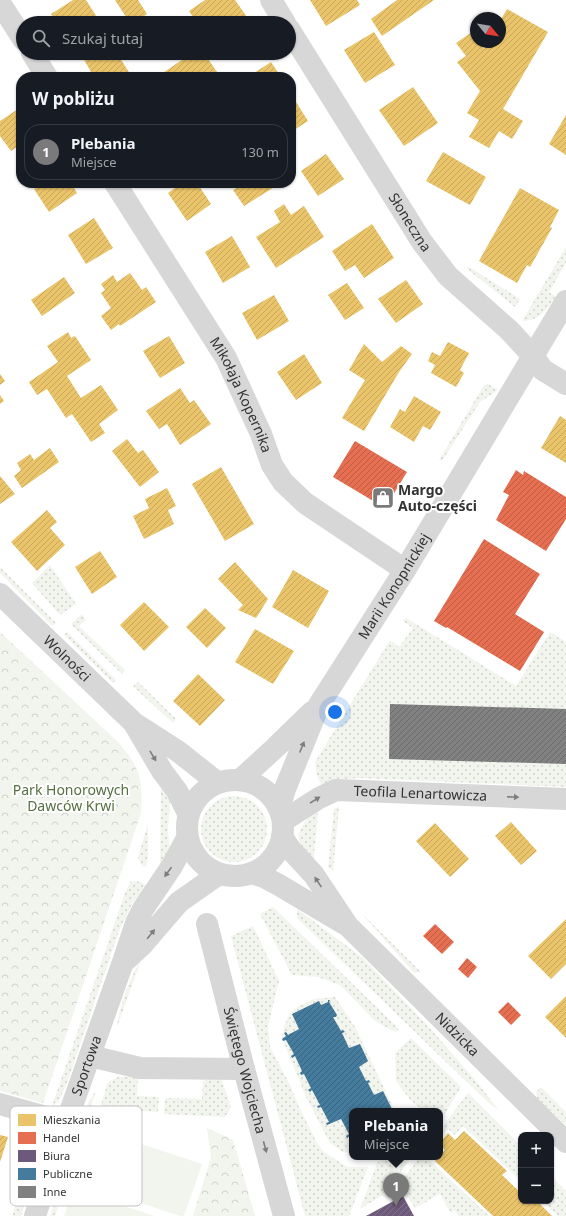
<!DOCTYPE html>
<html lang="pl">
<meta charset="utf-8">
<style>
body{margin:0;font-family:"Noto Sans",sans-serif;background:#20242c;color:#f1f3f6}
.controls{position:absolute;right:12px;bottom:12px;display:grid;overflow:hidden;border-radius:8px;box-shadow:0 1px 3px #0004}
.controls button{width:36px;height:36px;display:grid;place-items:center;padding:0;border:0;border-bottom:1px solid #363941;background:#171b24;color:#f1f3f6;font:20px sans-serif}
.compass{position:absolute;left:470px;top:12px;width:36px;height:36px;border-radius:50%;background:#171b24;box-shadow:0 1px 3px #0004;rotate:120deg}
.you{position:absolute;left:335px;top:712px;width:14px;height:14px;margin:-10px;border:3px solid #fff;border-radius:50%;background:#1a73e8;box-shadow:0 0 0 6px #1a73e833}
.badge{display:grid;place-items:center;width:26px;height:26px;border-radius:50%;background:#7a7a7a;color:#fff;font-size:13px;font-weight:700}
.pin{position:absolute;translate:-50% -33px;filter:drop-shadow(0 1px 2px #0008)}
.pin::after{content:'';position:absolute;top:21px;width:14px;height:12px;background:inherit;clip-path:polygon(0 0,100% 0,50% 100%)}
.popup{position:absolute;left:349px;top:1108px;width:94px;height:52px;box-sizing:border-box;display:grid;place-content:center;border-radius:8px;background:#171b24;filter:drop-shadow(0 1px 3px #0005);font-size:13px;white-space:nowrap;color:#9ea1a6}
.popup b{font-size:15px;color:#f1f3f6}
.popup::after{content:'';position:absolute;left:50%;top:100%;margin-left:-8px;border:8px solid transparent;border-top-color:#171b24}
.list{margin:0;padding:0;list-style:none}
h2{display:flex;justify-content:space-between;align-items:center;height:52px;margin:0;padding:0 16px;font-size:17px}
h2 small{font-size:13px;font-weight:400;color:#9ea1a6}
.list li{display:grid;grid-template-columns:26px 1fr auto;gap:12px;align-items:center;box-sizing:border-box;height:56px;margin:0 8px 8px;padding:0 8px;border:1px solid #363941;border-radius:16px}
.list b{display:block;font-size:15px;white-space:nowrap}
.list p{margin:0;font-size:13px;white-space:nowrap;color:#9ea1a6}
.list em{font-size:13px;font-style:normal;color:#9ea1a6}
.icon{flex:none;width:22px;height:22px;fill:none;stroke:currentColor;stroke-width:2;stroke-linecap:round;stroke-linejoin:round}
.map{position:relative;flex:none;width:566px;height:1216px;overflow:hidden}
.search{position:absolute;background:#171b24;box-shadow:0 1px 3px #0004;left:16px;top:16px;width:280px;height:44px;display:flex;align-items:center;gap:10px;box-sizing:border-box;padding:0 14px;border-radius:22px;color:#9ea1a6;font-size:15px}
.panel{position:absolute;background:#171b24;box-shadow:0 1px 3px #0004;left:16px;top:72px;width:280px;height:116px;border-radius:16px}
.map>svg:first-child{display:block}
</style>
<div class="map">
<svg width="566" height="1216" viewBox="0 0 566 1216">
<defs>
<pattern id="grass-dots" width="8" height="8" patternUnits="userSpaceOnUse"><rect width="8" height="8" fill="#f1f5ed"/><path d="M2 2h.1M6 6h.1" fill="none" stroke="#cfd2cc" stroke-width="1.8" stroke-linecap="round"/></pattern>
<pattern id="forest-crowns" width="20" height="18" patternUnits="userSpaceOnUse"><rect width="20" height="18" fill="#f1f5ed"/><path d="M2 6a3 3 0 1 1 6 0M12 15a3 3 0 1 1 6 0" fill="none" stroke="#cfd2cc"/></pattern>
<pattern id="homes-hatch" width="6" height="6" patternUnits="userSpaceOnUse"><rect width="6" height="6" fill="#e9c46a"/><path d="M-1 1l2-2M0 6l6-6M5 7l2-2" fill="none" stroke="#c8a95c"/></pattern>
<pattern id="shops-hatch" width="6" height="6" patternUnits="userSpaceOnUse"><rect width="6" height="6" fill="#e76f51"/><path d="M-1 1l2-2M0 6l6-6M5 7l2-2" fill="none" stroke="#bc5c44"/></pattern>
<pattern id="offices-hatch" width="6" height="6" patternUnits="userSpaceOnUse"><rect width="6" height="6" fill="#6d597a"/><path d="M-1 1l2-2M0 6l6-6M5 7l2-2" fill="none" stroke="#82738c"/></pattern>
<pattern id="public-hatch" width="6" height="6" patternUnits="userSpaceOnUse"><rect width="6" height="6" fill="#457b9d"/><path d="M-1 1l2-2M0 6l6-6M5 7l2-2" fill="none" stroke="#3a6581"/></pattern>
<pattern id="building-hatch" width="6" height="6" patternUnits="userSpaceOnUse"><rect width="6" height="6" fill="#818181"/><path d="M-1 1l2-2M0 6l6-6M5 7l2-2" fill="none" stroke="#6a6a6a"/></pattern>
</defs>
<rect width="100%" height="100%" fill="#fff"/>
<!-- grass -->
<g fill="url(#grass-dots)">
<path d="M566 247V263L549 292 556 297C546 310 540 321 522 321Z"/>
<polygon points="469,267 520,299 515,307 466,268"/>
<polygon points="488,384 498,390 480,402 442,461 439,460 484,385"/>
<polygon points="50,565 76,604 60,615 32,583"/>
<polygon points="0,567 56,623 52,626 0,573"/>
<polygon points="82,614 86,620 79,626 125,670 122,674 71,624"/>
<polygon points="406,618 516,686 550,632 566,642 566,787 358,778 339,780 321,785 317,775 315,762 390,640 399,647 413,628 403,621"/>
<polygon points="67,632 116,680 113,683 64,635"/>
<polygon points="138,682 176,719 173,723 133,686"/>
<polygon points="161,781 167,789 170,803 168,830 170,852 160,873"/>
<circle cx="234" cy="829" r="33"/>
<polygon points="339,807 333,871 328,867 334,809"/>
<path d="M316 810 318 814 313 866C296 838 291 835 316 810Z"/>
<polygon points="148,824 148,858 147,864 144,867 141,864 138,857"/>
<polygon points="131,881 141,882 147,886 133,902 119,931 67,1083 58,1102 52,1106 125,893"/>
<polygon points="273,907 399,1029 395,1032 375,1021 340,985 318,977 292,975 260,914"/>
<polygon points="297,909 363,958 428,1026 476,1081 498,1109 491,1105 468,1083 297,918"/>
<polygon points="362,914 421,972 414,973"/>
<polygon points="253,926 279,981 268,1026 270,1047 290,1085 299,1107 317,1143 324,1152 347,1167 368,1167 349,1216 305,1216 231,936"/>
<path d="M141 960 117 1027C119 1007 130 977 141 960Z"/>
<polygon points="335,997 355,1027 395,1111 352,1111 352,1153 343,1152 330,1143 306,1097 282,1038 284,1027 290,1013 299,1006 314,999"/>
<polygon points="411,1038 461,1087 441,1120 440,1120 440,1111 424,1111 410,1100 396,1081 395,1053"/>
<polygon points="220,1075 231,1107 225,1117 164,1114 165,1098 202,1099 203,1081"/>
<polygon points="118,1077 138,1077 137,1096 159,1097 158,1112 100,1108 108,1082"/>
<polygon points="541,1087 566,1112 566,1125 537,1098 536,1092"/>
<polygon points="96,1091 71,1166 67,1164 88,1103"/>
<polygon points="468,1093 521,1146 521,1181 463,1126 455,1135 448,1129 440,1138 440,1130"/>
<polygon points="385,1157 393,1157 393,1174 383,1195 360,1209 377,1163"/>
<polygon points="401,1157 412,1157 400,1172"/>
<polygon points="420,1157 434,1157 430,1161 489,1216 458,1216 455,1210 451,1213 440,1194 415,1208 405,1193 400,1189 401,1182"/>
<polygon points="27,1170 35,1173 21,1216 12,1216"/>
<polygon points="551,1176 566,1191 566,1216 558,1216 542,1201 551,1201"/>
<polygon points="62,1181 66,1183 55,1216 50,1216"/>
</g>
<!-- forest -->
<g fill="url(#forest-crowns)">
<path d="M0 632 118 742C140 767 143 780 141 813L43 1103 0 1091Z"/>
<polygon points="207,1128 233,1140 255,1216 193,1216 211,1157"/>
</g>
<!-- pitch -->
<g fill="#f1f5ed">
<polygon points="101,1131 202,1164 184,1216 180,1216 84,1184"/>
<polygon points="74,1189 154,1216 64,1216"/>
</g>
<!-- homes -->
<g fill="url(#homes-hatch)">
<polygon points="73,0 86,0 100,22 57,23 51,14"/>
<polygon points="115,0 138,0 147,14 134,23 130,23"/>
<polygon points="205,0 235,0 247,17 238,23 211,23 209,20 205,23 197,23 189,11"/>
<polygon points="310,0 357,0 360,5 326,26"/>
<polygon points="397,0 434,0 382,36 371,19"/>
<polygon points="507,9 548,32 503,109 523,121 512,139 499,131 489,148 469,137 479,120 467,113 480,91 457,62 466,56 456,43 472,32 476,39 476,42 478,42 484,49 488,42 500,42 500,21"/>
<polygon points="374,32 395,65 365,83 344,50"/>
<polygon points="91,53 123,53 125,55 120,58 132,77 94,77 83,58"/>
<polygon points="192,53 204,53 219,75 217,77 188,77 187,76 186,77 157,77"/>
<polygon points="271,62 281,77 248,77"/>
<polygon points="413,87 438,123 404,146 379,110"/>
<polygon points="291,94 308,121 291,132"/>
<polygon points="21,107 21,144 11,151 0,136 0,121"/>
<polygon points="566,115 566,155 549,144"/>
<polygon points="443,152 486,177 470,205 426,181"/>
<polygon points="326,154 344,179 318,196 301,171"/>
<polygon points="291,167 295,174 291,177"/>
<polygon points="43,183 71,183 77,193 49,212 34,189"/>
<polygon points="182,183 197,183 211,204 187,221 168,193"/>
<polygon points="245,183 281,183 244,206 233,190"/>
<polygon points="520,188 559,210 550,227 552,228 530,267 527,265 517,283 479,261"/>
<polygon points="284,204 291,215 304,206 324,237 276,268 256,237 280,222 274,211"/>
<polygon points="94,218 113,248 86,264 68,235"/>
<polygon points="372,224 394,258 364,278 355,265 345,271 332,251"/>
<polygon points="232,236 250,267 223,283 205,252"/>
<polygon points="130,273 142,290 146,287 156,302 120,326 119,324 111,330 101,316 111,308 101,293 105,290 101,284 113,275 117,282"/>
<polygon points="64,277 75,293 42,316 31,300"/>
<polygon points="406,280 423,304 396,323 378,299"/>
<polygon points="347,283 364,308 345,320 328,295"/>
<polygon points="274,295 289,321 257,340 242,313"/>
<polygon points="68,332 71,338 75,336 91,360 67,376 81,398 101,385 118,410 99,424 105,433 91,442 72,414 66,418 47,389 37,395 29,382 58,362 47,346"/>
<polygon points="169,336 185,363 160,378 143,351"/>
<polygon points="448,342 469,353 460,370 464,373 456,387 431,373 435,365 428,361 432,352 440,356"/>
<polygon points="364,344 382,362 401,346 412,354 399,372 364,431 342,418 365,380 349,370"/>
<polygon points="304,354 322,383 296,400 277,372"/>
<polygon points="0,374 5,381 0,385"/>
<polygon points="180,388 190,403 194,400 211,424 180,445 167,424 159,429 146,411"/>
<polygon points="0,395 4,401 0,404"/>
<polygon points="414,396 441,412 430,430 423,426 414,442 390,427 400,409 405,412"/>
<polygon points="560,416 566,420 566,463 541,448"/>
<polygon points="127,439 138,453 143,450 159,472 140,487 112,451"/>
<polygon points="50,448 59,462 22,488 14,476 21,470 17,463 30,454 34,460"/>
<polygon points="221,467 254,524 225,541 192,484"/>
<polygon points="0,476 15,494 0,504"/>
<polygon points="167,488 176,506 168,510 174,524 144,539 133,516 149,508 145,499"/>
<polygon points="47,510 57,522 50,528 65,545 37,571 11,542"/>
<polygon points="100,551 117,577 92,594 75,567"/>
<polygon points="235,562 268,599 256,618 238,610 243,605 218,579"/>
<polygon points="293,570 329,591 308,628 272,607"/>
<polygon points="144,602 169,627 144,651 120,625"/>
<polygon points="205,608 226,628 207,648 186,627"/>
<polygon points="255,629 294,651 273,684 235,662"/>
<polygon points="198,674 225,700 200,726 173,701"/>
<polygon points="511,822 537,851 521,865 495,836"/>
<polygon points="435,823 469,859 450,877 416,841"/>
<polygon points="566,919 566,964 551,979 528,956"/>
<polygon points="566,996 566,1038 545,1017"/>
<polygon points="464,1131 507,1171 502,1175 521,1193 521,1201 537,1201 552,1216 493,1216 435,1161 445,1150 440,1145 440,1143 448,1133 455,1140"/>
<polygon points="0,1135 8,1137 0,1162"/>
</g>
<!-- shops -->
<g fill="url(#shops-hatch)">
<polygon points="355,441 407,472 385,508 333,477"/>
<polygon points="516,470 523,475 524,471 566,497 566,519 546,551 496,520 509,495 503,492"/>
<polygon points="484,539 540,574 515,614 544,632 520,671 447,627 446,628 434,621"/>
<polygon points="435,924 454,942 442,954 423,936"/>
<polygon points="467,958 477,967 468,978 458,969"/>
<polygon points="508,1002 521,1015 511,1025 498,1012"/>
</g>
<!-- offices -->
<polygon fill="url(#offices-hatch)" points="403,1196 414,1216 366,1216"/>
<!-- public -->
<polygon fill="url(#public-hatch)" points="328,1000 330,1000 329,1002 337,1015 336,1017 333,1017 341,1031 343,1030 345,1032 342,1033 349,1048 360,1044 368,1061 359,1067 366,1081 369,1080 370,1082 368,1083 374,1095 383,1091 393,1111 352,1111 352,1141 350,1136 347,1138 346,1136 349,1134 341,1119 327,1125 326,1123 329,1122 321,1107 318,1108 317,1106 320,1105 312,1090 310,1092 308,1090 311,1088 304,1074 301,1075 300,1073 302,1071 295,1056 292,1058 291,1056 294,1054 286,1040 283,1041 282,1039 286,1036 284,1033 286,1032 288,1035 299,1029 292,1014 319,1001 321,1005 328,1002"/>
<!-- building -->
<polygon fill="url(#building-hatch)" points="390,704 566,709 566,764 389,759"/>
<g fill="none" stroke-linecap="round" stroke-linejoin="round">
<!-- minor -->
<g stroke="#d7d7d7" stroke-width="22">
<polyline points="271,0 285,23"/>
<polyline points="0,3 23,39"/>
<path id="s1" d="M289 29 422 242 448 276 509 330 533 356 543 370 566 384"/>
<polyline points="32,53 47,77"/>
<path id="s2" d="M115 183 226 358 261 434 272 465 283 482 305 503 405 570"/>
<path id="s3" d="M0 594 134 723 179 752 218 783"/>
<polyline points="135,725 162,771 177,791 188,813"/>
<circle cx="235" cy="828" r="48"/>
<polyline points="240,780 276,747 312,712"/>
<path id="s4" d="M279 809 285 789 319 705 405 570 566 301"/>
<path id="s5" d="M283 821 319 798 336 790 566 799"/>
<path id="s6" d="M282 837 291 850 314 875 348 926 566 1142"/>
<polyline points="252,873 264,877 279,885 343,923"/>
<path id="s7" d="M207 924 244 1069 284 1216"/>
<polyline points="126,960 142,945 179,902 219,874"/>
<polyline points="90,1056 140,1068 244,1069"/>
<polyline points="0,1104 43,1116 66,1123"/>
<path id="s8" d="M35 1216 66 1123 123 962 136 923 143 909 172 866 187 838"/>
</g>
</g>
<!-- one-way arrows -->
<defs><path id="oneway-solid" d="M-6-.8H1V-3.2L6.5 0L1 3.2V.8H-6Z"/></defs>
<g fill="#7d7d7d">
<use href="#oneway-solid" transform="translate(302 747) rotate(-68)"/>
<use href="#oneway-solid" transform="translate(153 756) rotate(59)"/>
<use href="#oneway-solid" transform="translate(513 797) rotate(2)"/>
<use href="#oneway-solid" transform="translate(315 800) rotate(-32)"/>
<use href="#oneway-solid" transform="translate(168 872) rotate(126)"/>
<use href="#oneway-solid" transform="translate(318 882) rotate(-124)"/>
<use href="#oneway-solid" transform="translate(151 934) rotate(-51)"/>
<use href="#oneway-solid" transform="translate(265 1147) rotate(75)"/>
</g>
<!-- icons -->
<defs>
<g id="shop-square" transform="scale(1.15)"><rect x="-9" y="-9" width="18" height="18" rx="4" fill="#7a7a7a" stroke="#fff"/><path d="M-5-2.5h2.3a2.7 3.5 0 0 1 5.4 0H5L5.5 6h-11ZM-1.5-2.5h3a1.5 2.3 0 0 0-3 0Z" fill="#fff"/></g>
</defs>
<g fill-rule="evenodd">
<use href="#shop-square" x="383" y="498"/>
</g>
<g text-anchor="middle" stroke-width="4" stroke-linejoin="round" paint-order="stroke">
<!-- street labels -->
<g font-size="14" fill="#333" stroke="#fff">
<text dy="5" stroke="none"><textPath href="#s1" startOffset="228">Słoneczna</textPath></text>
<text dy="5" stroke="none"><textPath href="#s2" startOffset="247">Mikołaja Kopernika</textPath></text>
<text dy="5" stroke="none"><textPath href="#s4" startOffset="252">Marii Konopnickiej</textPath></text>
<text dy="5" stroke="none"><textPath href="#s3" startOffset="93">Wolności</textPath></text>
<text dy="5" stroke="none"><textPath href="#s5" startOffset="146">Teofila Lenartowicza</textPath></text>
<text dy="5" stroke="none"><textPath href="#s6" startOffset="265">Nidzicka</textPath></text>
<text dy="5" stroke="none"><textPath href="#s8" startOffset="159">Sportowa</textPath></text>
<text dy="5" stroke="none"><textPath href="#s7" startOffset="151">Świętego Wojciecha</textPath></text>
</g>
<!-- poi labels -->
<g font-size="14" font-weight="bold" fill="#333" stroke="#fff" text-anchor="start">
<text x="398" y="495">Margo<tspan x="398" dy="16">Auto-części</tspan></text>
</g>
<!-- park labels -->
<g font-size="14" fill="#56703f" stroke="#fff">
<text x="71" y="795">Park Honorowych<tspan x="71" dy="16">Dawców Krwi</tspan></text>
</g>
</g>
<!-- legend -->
<rect x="10" y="1106" width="132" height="100" rx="6" fill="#fff" stroke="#c2c2c2" stroke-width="1"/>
<rect x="18" y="1114" width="18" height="12" fill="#e9c46a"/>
<rect x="18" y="1132" width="18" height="12" fill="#e76f51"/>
<rect x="18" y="1150" width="18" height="12" fill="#6d597a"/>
<rect x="18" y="1168" width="18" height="12" fill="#457b9d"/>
<rect x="18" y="1186" width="18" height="12" fill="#818181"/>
<g font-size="11" fill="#333">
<text x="43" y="1124">Mieszkania</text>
<text x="43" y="1142">Handel</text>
<text x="43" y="1160">Biura</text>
<text x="43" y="1178">Publiczne</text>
<text x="43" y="1196">Inne</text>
</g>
</svg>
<div class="controls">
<button>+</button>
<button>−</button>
</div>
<svg class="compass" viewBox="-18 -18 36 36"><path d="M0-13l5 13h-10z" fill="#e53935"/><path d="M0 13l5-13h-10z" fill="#9ea1a6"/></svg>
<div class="you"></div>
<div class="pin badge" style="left:396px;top:1206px">1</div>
<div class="popup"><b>Plebania</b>Miejsce</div>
<div class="search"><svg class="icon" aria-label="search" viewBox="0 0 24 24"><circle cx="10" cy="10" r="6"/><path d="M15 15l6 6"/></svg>Szukaj tutaj</div>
<section class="panel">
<h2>W pobliżu<small></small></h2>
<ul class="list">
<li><span class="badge">1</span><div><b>Plebania</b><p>Miejsce</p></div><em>130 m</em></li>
</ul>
</section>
</div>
